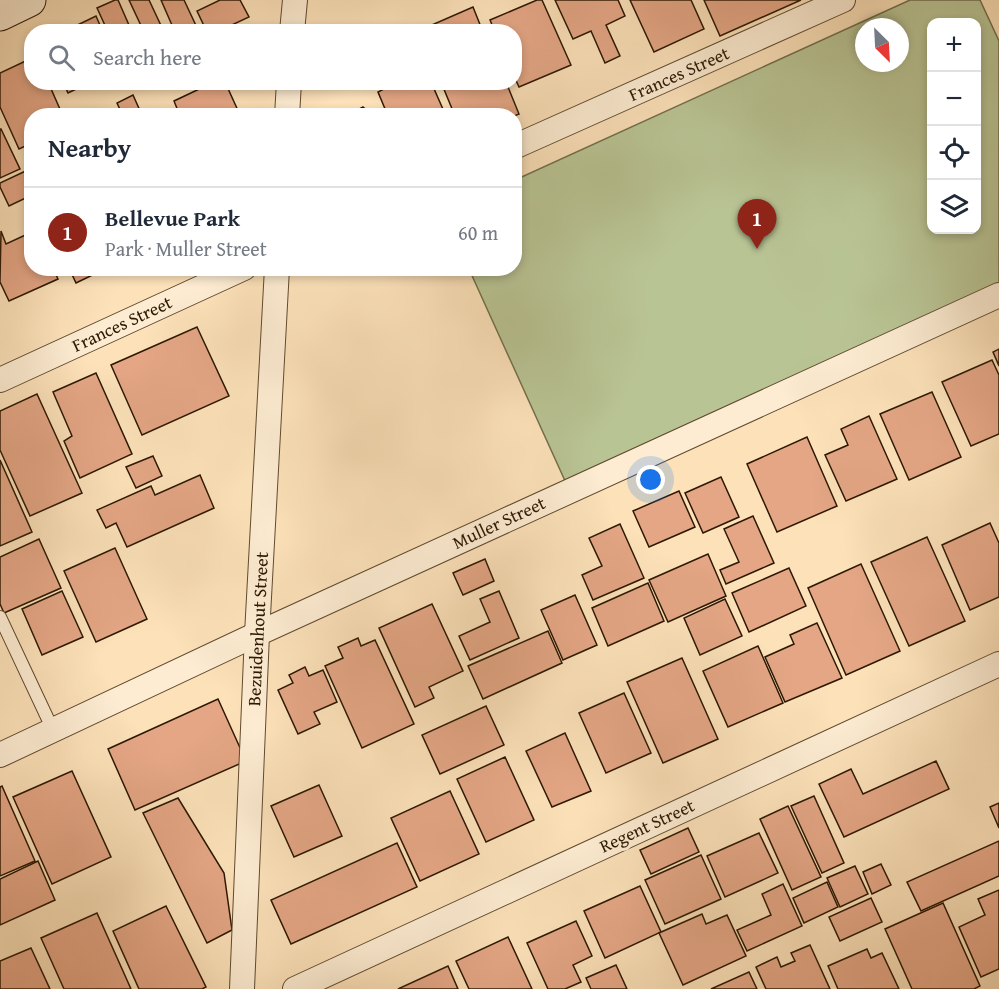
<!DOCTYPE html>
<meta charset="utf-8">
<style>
body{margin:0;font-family:"Gentium Book Plus",serif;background:#f2f2f3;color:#1f2937}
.controls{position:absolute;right:18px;top:18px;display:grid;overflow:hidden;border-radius:12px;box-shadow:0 3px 9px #0003}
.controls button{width:54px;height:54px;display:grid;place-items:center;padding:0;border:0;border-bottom:2px solid #e0e1e3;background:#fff;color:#1f2937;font:30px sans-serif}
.compass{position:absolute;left:855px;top:18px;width:54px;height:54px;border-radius:50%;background:#fff;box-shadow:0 3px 9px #0003;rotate:156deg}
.you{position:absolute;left:651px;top:480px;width:21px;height:21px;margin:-15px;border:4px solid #fff;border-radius:50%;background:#1a73e8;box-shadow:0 0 0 9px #1a73e833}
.badge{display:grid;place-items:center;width:39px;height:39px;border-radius:50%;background:#8f2418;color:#fff;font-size:20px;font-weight:700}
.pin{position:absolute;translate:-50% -50px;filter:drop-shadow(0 2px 3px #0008)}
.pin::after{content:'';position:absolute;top:32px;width:21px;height:18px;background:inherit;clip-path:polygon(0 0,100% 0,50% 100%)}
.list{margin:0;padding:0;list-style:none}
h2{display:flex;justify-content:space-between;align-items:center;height:78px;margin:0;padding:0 24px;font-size:26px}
h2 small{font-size:20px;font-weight:400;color:#747a83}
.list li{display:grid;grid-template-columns:39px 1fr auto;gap:18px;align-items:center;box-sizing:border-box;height:90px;padding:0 24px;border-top:2px solid #e0e1e3}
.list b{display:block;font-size:22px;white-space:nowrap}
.list p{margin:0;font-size:20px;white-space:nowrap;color:#747a83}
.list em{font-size:20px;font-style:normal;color:#747a83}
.icon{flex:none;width:33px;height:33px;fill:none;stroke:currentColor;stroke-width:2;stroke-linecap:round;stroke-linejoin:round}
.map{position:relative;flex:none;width:999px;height:989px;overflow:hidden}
.search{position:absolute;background:#fff;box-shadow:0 3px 9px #0003;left:24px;top:24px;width:498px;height:66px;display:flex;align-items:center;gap:15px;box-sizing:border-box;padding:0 21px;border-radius:24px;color:#747a83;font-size:22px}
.panel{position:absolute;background:#fff;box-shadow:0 3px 9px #0003;left:24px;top:108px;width:498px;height:168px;border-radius:24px}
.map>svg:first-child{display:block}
</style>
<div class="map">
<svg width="999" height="989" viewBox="0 0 999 989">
<rect width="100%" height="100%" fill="#fce1b9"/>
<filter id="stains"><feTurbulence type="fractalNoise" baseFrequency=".00333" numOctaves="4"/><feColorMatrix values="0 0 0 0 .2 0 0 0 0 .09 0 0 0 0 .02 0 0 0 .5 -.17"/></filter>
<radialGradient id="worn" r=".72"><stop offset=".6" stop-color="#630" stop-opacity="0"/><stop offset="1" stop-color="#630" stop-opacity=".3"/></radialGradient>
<!-- green -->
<path fill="#b9c494" stroke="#726e4c" stroke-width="1.5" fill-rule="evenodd" d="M910 0H980L999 41V286L566 483 469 269 514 268 515 180ZM932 22H976V230H932ZM864 27H900V63H864Z"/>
<!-- building -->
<g fill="#e4a685" stroke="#2c1803" stroke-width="1.5">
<polygon points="115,0 118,0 132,32 108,32 97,8"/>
<polygon points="129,0 149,0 164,32 144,32"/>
<polygon points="161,0 184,0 199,32 175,32"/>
<polygon points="220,0 240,0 249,17 217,32 207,32 197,11"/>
<polygon points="537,0 542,0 571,65 519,87 514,76 514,32 495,32 490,20"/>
<polygon points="555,0 618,0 625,16 606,25 620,56 605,63 591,31 573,39"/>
<polygon points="630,0 691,0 704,29 654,52"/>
<polygon points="704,0 801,0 720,36"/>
<polygon points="473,7 483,32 418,32 418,31"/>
<polygon points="96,16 103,32 63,32"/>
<polygon points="32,58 32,82 48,82 63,116 32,116 32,143 19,149 0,107 0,73"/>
<polygon points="63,82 91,82 68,93"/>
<polygon points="214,82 225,82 240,115 180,116 174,101"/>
<polygon points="397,82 431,82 446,116 388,116 378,92"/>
<polygon points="441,82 506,82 519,114 514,116 455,116"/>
<polygon points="133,95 141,113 135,116 123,116 117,103"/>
<polygon points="363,107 374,116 347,116"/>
<polygon points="0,129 1,129 20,169 0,178"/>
<polygon points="32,168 32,195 9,206 0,187 0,183"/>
<polygon points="1,231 6,244 32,232 32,268 53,268 58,279 9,301 0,282"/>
<polygon points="69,268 107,268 76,283"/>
<polygon points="197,327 229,396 142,435 111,365"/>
<polygon points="999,349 999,366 993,352"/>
<polygon points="992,360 999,375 999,434 971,446 942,382"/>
<polygon points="96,373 132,454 80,478 64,441 72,436 53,392"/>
<polygon points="932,392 961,457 909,480 880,414"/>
<polygon points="37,394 82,493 30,516 0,450 0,411"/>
<polygon points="869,416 897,479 846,501 825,455 848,445 841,429"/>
<polygon points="807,437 837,506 777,532 747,464"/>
<polygon points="153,456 162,476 136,488 126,467"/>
<polygon points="0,460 32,532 0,546"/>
<polygon points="200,475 214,508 127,547 116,523 106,528 97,510 151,486 155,495"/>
<polygon points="721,477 739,517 703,533 685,493"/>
<polygon points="679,491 695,527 649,547 633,511"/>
<polygon points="753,516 774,563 726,584 720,570 739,562 724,529"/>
<polygon points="990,523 999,543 999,597 970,610 942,545"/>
<polygon points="620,524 644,578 593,600 582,575 602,566 589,538"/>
<polygon points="927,537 965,621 909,646 871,562"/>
<polygon points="39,539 61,588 4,613 0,604 0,557"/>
<polygon points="115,548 147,619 96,642 64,571"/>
<polygon points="708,554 726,596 668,622 649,580"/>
<polygon points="485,559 494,581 463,595 453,573"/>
<polygon points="861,564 900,651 846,675 808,588"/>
<polygon points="789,568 806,606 749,632 732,593"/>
<polygon points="648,583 664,621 608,646 592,608"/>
<polygon points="62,591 83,637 42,655 22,609"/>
<polygon points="499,591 519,638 470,660 459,636 490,622 480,599"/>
<polygon points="575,595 597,645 563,660 541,610"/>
<polygon points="725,599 742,636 700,655 684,618"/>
<polygon points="432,604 463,671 429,687 434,698 415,707 379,628"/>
<polygon points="817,623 842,678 785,702 765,657 794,644 790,635"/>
<polygon points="548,631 562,663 483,699 468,666"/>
<polygon points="358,638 361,646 375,640 414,724 362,748 325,666 343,658 338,647"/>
<polygon points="758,646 783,703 728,727 703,671"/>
<polygon points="682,658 718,739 663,763 627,682"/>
<polygon points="305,667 309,676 323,670 337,702 314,712 320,724 298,734 278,690 293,683 289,675"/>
<polygon points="624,693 651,753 606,773 579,713"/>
<polygon points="218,699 246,761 135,810 108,749"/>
<polygon points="486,706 504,745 440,774 422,735"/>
<polygon points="565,733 591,791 552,807 526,751"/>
<polygon points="505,757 534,820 486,842 457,779"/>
<polygon points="936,761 949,789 844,837 819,784 851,769 863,794"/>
<polygon points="72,771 111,857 52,884 13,797"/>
<polygon points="319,785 342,836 294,857 271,806"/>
<polygon points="2,786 35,861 0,876 0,787"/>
<polygon points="450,791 479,854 420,881 391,818"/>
<polygon points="814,796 844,863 822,873 791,806"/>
<polygon points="178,798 224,873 232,930 207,943 143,813"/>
<polygon points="999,803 999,828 990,807"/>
<polygon points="788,806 821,877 792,890 760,819"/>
<polygon points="688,828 699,852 651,874 640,850"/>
<polygon points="759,833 778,873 725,897 707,856"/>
<polygon points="999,841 999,876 921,911 907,882"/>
<polygon points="397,843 417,887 291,944 271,900"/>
<polygon points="701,855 721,899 665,924 645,880"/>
<polygon points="38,861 55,900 0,925 0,879"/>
<polygon points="881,864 891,885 872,894 863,872"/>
<polygon points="855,866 868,894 840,907 827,878"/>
<polygon points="827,882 838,907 804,923 793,898"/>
<polygon points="783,884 802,926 747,951 737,930 771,915 762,894"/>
<polygon points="640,886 661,932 605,958 584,911"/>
<polygon points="999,890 999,969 981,977 959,927 985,915 978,899"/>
<polygon points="871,898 882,922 840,941 829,917"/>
<polygon points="943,903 980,986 974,989 912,989 885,929"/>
<polygon points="166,906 206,987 202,989 139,989 113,931"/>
<polygon points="97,913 131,989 64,989 41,938"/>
<polygon points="702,914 706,924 727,915 746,956 683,985 659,933"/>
<polygon points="576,921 592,956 573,965 581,982 565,989 548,989 527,943"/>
<polygon points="508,937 532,989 469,989 456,961"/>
<polygon points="810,945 830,989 766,989 756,967 777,957 781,967 795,961 791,953"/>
<polygon points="31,948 50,989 0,989 0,961"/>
<polygon points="867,949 871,958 882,953 899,989 838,989 828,966"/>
<polygon points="616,965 627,989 591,989 586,978"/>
<polygon points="448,966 458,989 398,989"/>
<polygon points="749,972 757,989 711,989"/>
</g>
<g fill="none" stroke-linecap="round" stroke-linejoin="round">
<!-- lane casing -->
<g stroke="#604a30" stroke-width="14">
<polyline id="lane" points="0,617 53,730"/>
</g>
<!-- street casing -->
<g stroke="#604a30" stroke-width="26">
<g id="street">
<polyline points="292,32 295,0"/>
<polyline points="287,116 289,82"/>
<polyline points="514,147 843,0"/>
<polyline points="0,380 244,268"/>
<polyline points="0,755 257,634 999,295"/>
<polyline points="242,989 257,634 277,268"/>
<polyline points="295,989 999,664"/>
</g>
</g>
<!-- secondary casing -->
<g stroke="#2c1803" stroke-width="35">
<polyline id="secondary" points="0,14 29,0"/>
</g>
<!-- lane -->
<use href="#lane" stroke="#fdecd2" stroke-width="12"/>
<!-- street -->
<use href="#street" stroke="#fdecd2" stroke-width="24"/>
<!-- secondary -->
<use href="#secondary" stroke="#fdecd2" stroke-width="33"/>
</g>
<g text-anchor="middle" stroke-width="6" stroke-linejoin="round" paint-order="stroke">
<!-- street labels -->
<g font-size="18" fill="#2c1803" stroke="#fdecd2">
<text transform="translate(679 74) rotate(-24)" y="6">Frances Street</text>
<text transform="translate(122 324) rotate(-25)" y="6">Frances Street</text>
<text transform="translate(499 523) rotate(-25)" y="6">Muller Street</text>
<text transform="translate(258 629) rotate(-87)" y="6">Bezuidenhout Street</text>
<text transform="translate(647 826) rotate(-25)" y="6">Regent Street</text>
</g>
</g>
<rect width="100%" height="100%" filter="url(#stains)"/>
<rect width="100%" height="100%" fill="url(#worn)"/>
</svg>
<div class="controls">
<button>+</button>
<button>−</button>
<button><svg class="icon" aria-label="locate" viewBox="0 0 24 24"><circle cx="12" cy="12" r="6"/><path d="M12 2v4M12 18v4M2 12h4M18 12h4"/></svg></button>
<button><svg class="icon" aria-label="layers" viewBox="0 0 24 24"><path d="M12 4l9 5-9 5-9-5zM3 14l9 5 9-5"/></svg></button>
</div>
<svg class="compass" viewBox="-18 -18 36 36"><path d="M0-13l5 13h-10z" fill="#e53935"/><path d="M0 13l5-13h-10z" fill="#747a83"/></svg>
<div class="you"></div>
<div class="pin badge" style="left:757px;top:249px">1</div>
<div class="search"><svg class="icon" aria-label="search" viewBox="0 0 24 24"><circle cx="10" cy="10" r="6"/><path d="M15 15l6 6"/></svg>Search here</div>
<section class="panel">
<h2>Nearby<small></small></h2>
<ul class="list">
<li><span class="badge">1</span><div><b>Bellevue Park</b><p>Park · Muller Street</p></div><em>60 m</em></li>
</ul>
</section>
</div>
